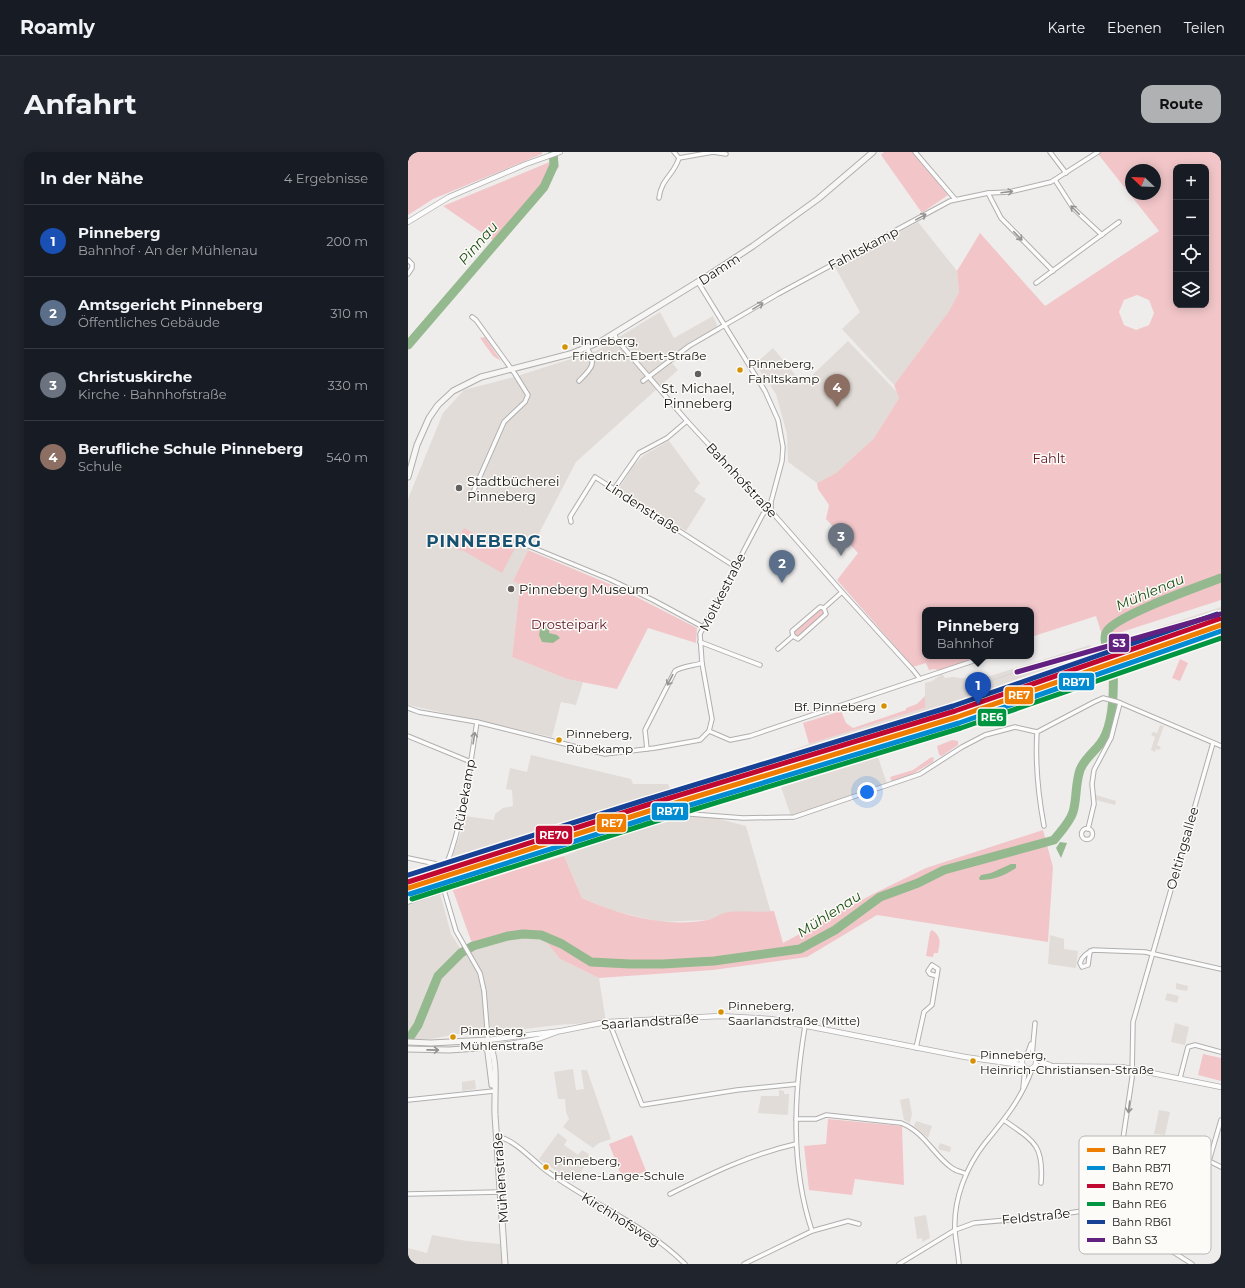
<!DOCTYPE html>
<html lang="de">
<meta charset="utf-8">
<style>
body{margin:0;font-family:Montserrat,sans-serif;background:#20242c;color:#f1f3f6}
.controls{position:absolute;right:12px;top:12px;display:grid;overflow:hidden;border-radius:8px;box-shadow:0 2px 10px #0003}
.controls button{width:36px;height:36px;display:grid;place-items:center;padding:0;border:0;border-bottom:1px solid #363941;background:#171b24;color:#f1f3f6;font:20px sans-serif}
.compass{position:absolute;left:717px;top:12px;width:36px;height:36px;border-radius:50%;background:#171b24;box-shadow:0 2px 10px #0003;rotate:293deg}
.you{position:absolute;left:459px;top:640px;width:14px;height:14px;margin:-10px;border:3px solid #fff;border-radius:50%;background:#1a73e8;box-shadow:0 0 0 6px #1a73e833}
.badge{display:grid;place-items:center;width:26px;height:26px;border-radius:50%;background:#b0b1b2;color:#fff;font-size:13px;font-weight:700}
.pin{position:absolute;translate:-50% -33px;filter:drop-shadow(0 1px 2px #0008)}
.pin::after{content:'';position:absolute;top:21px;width:14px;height:12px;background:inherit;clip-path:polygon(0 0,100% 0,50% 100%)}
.popup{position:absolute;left:514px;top:455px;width:112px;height:52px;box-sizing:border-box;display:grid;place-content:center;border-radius:8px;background:#171b24;filter:drop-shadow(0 1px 3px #0005);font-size:13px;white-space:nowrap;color:#9ea1a6}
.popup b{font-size:15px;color:#f1f3f6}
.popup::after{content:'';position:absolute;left:50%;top:100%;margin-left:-8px;border:8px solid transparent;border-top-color:#171b24}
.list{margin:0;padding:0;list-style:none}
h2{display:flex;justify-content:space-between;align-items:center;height:52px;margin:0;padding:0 16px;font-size:17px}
h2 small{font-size:13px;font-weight:400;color:#9ea1a6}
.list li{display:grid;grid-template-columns:26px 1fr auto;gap:12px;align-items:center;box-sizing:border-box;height:72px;padding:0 16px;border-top:1px solid #363941}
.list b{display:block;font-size:15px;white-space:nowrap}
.list p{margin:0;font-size:13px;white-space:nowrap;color:#9ea1a6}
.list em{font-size:13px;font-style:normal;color:#9ea1a6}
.icon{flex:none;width:22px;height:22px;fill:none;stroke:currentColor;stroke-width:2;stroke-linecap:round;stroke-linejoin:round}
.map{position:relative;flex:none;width:813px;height:1112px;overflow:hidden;border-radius:12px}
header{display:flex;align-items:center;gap:24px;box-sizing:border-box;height:56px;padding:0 20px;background:#171b24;border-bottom:1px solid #363941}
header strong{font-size:19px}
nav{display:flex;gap:22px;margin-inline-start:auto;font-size:14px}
.intro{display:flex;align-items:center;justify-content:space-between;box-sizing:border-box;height:96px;padding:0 24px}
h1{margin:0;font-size:28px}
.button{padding:10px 18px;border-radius:12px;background:#b0b1b2;color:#111;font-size:14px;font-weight:700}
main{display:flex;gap:24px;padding:0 24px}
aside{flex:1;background:#171b24;border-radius:12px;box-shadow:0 2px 10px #0003}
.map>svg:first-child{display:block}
</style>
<header>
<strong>Roamly</strong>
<nav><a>Karte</a><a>Ebenen</a><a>Teilen</a></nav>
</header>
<div class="intro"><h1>Anfahrt</h1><a class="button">Route</a></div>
<main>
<aside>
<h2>In der Nähe<small>4 Ergebnisse</small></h2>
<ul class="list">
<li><span class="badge" style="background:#1a4fb4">1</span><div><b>Pinneberg</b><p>Bahnhof · An der Mühlenau</p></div><em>200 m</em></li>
<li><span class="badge" style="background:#5c6f8a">2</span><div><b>Amtsgericht Pinneberg</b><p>Öffentliches Gebäude</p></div><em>310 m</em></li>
<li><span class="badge" style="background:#6b7280">3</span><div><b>Christuskirche</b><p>Kirche · Bahnhofstraße</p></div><em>330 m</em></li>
<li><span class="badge" style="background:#8d6e63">4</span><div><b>Berufliche Schule Pinneberg</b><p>Schule</p></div><em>540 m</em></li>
</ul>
</aside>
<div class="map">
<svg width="813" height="1112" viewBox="0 0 813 1112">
<rect width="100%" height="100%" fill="#efedeb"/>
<!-- built -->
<g fill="#e1dcd7">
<polygon points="510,70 549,119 551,140 541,159 486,233 434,177 452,160 427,115"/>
<polygon points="252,160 266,186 305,164 312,180 285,195 264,211 270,218 168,310 126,391 120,398 105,429 112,433 104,505 159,527 175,530 168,553 153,550 144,585 0,553 0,347 35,261 56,238 106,225 188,199"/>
<polygon points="440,189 489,240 491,246 466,286 428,321 409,331 380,310 379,282 368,242 347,212 365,196 395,232"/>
<polygon points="261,289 292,331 286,339 298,347 278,379 211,336 226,313 236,303"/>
<polygon points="813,455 813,478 729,507 718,523 713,525 698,520 271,661 292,662 338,674 363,761 320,760 300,768 251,770 203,758 174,746 156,704 242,669 148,694 0,742 0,729 43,716 42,710 54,677 56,664 86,668 87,662 95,656 105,654 104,638 98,637 102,616 119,620 123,603 223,627 225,632 260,632 265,643 401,592 517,556 517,531 524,529 534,522 537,526 545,525 569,528 682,493 683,496 706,490"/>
<polygon points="752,573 756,574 749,593 753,595 751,598 748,597 747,600 743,598 747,585 743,583 745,580 749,581"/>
<polygon points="470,605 479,632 383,664 373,635"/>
<polygon points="688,643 708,649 707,653 688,648"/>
<polygon points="32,741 43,782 57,804 67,797 103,785 133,783 152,807 191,826 198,870 149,873 87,881 49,882 23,887 0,887 0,751"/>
<polygon points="642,783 656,787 656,797 670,799 668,816 640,812"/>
<polygon points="768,831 780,834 779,839 768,837"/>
<polygon points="759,841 771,844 769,851 757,848"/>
<polygon points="767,871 781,875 777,893 763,890"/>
<polygon points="165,917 168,938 176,937 173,918 179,918 203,987 191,991 185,996 155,975 161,967 158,960 157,947 150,947 146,920"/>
<polygon points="67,928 68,937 54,939 54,930"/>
<polygon points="371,938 376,939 376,942 381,942 380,963 350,961 353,944 371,944"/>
<polygon points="501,946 504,962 502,971 496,968 492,948"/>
<polygon points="751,958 762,960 757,983 746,982"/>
<polygon points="508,969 524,974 520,986 506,974"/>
<polygon points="150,981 159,988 156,993 170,1003 174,998 181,1002 179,1010 166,1031 131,1007"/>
<polygon points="532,991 543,995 542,1000 532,998 530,996"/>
<polygon points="784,1062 789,1065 788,1074 792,1077 790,1080 787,1081 781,1076"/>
<polygon points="518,1063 522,1086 514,1090 514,1086 509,1087 506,1065"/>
<polygon points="24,1083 59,1089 92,1092 94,1112 0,1112 0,1096 19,1101"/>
</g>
<!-- green -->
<g fill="#f2c6c9" fill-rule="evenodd">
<polygon points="0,0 134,0 134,2 25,47 0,63"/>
<polygon points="476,0 504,0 540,43 514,61 473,3"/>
<path d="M693 0H810L813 2V448L695 486 688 464 623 485V458H517V504H574L534 519 526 517 521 518 518 511 505 515 429 428 450 401 418 367 421 353 410 337 409 331 428 321 466 286 491 246 486 233 541 159 551 140 549 119 572 81 637 154 751 79 690 2ZM768 15H798V153H768ZM723 18H747V42H723ZM729 143 741 148 746 161 741 173 728 178 716 173 711 160 716 148Z"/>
<polygon points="149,7 151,15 86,89 35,54"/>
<polygon points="77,185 93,209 85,204 72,186"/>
<path d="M56 376 81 390 85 388C92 393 99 392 107 396L94 421 54 398 53 399 45 395Z"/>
<polygon points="120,398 211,436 289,476 288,491 240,476 209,537 159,527 104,505 112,433 105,429"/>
<polygon points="412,457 415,458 415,463 390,484 386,483 386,479"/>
<polygon points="772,507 780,511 772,529 764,526"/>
<polygon points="517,544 517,556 401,592 395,571 433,559 438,571 445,576 498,558 498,556 509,552"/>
<polygon points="544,588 550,589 550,593 534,604 531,603 529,594"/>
<polygon points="526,605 525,610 499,625 484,631 482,625 505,618 522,606"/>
<path d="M635 678 645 715 640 790 469 763 399 805 305 818 191 826 152 807 133 783 103 785 65 794 44 736 156 704 174 746C213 763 256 776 300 768 307 766 313 761 320 760 332 758 351 761 366 759L375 791 465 742 518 716Z"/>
<path d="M524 778C534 785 532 791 530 801H526L525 805 518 804 522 780Z"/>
<polygon points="795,902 813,906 813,929 790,923"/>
<polygon points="420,967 494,974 496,1033 447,1027 444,1043 401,1038 396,994 418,992"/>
<polygon points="224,983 238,1019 215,1028 201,992"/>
</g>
<!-- water -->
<g fill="#95b98e">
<polygon points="138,469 142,471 141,481 149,483 152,486 145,491 134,490 131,483 133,473"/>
<polygon points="652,690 659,691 653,706 648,696"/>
<path d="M603 712H608V716C596 724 586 728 572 728L571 726 573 723 583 721Z"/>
</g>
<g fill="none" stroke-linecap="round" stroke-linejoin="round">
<!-- river -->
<g stroke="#95b98e" stroke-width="9">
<polyline points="0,193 136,35 146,13 145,0"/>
<path d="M698 493C697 488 696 484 699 479 709 463 792 434 813 426"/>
<path d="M0 888 10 873 30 824 53 801 65 794 100 784 115 782 133 783 154 792 183 810 222 812H255L306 809 392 797 427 778 472 745 510 731 536 718 646 688C653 679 662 670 665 660 669 647 667 633 672 618 676 607 685 601 692 592 706 574 706 537 705 515"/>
</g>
<!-- minor casing -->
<g stroke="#b0afae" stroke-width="5.5">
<g id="minor">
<polyline points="266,0 271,6 305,0 318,2"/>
<polyline points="507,0 547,47"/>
<polyline points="642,0 658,21"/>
<polyline points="647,28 665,56 694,83"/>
<polyline points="580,41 593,66 645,119"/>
<path d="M251 46C253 27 266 23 271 6"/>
<polyline points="0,108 4,112 4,116 0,122"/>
<polyline points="290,130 357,239 370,268 375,295 374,309 363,350 363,359 434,440 505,518 512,527"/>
<polyline points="628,131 711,70"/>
<polyline points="64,165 68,168 107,222 120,243 117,250 96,270 66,338"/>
<polyline points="206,181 209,188 279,269 353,349 362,356"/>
<path d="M171 229C184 216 189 212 179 196"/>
<polyline points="235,229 281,194 370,142 542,49 580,41 601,40 643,30 690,0"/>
<polyline points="206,337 231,301 259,286 279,269"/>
<polyline points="163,370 162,365 187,325 326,414"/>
<polyline points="116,392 201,427 245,448 295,475"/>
<polyline points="416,456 434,440"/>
<polyline points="385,484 390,487 418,462 416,456"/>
<polyline points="385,484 384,479 412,455 416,456"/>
<polyline points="292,490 352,513"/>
<polyline points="370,497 385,484"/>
<polyline points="0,556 11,560 69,570 197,602 247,596 292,588 301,579 304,567 294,511 292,482 355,362 362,356"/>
<polyline points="301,579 322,588 342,584 580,504"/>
<path d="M629 580C627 613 630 642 636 674"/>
<polyline points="0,584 63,610"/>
<path d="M239 597 237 578 267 519C274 514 285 514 294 511"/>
<circle cx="679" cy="682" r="5.5"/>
<polyline points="680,677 686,652 684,632 686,618 703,586 712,551"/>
<path d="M0 706 38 714C56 667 61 619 69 570"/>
<polyline points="36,738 48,779 72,821 76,839 80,888"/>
<polyline points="0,750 269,661 335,666 386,665 512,622 554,595 577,583 607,575 629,580 686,550 695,546 710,550 813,594"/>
<path d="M682 799 680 813 674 815 672 811C674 804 679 801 685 798L737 800 813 817"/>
<polyline points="201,870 234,953 329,938 389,932"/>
<path d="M397 874C386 941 382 1013 404 1079"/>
<polyline points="508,896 516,860 524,853 530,817 524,813 520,819 522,822 529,824"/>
<polyline points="619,903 623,892"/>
<polyline points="624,904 627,871"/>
<polyline points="772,926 780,895 787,893 813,900"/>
<polyline points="615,936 617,917"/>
<polyline points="0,948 86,939"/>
<path d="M388 967H408L418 963 493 971C518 981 525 1003 544 1016 548 1019 554 1020 558 1022"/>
<path d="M597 969C626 989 636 993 633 1031"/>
<path d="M89 985C103 985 124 1007 136 1017 181 1051 237 1072 277 1112"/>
<polyline points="801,1009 813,1015"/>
<polyline points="0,1042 93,1040"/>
<path d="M262 1042C302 1022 343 1002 388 992"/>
<polyline points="787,1057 813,968"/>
<polyline points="704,1061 724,926 725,870 805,591"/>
<polyline points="336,1112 404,1079 440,1069 451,1072"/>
<polyline points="491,1112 547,1078 566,1071 634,1065 688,1057 704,1061 784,1112"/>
<path d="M551 1112C550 1101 548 1090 547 1079 545 1048 558 1015 577 991 596 968 614 946 624 917"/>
</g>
</g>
<!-- tertiary casing -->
<g stroke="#b0afae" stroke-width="6">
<g id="tertiary">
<polyline points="0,70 41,45 118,12 152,0"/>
<polyline points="80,888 153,879 198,870 312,864 363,867 557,905 614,913"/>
<polyline points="84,895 130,887 149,880"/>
<circle cx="621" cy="910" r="7"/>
<polyline points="628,908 642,913"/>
<polyline points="595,909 614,907"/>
<polyline points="627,914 714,915 813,935"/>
</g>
</g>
<!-- secondary casing -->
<g stroke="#b0afae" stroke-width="7">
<g id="secondary">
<polyline points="0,325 9,293 21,266 30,253 45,239 73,225 162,202 192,190 301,123 345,94 410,47 465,0"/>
<path d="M80 888C91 909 86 939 87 963 90 1013 94 1062 97 1112"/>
<polyline points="0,890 23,891 80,888"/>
<polyline points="79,893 84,933"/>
<polyline points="0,897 41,898 84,895"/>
</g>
</g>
<!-- minor -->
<use href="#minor" stroke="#fdfcfc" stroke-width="3.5"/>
<!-- tertiary -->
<use href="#tertiary" stroke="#fdfcfc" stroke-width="4.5"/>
<!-- secondary -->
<use href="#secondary" stroke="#f8f6f4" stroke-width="5"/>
<!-- tram -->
<polyline stroke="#d5d4d4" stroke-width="1" points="576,531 609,520"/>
<!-- rail -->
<g stroke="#d5d4d4" stroke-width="1.5" stroke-dasharray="5 5" stroke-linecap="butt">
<polyline points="333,620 460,579 500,570"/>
<polyline points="256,654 315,632"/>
</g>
<!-- rail-1 casing -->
<g stroke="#fdfbf8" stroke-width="8">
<polyline id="rail-1" points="0,736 241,659 549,565 813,473"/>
</g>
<!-- rail-2 casing -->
<g stroke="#fdfbf8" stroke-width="8">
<polyline id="rail-2" points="2,742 243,665 551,571 813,479"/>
</g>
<!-- rail-3 casing -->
<g stroke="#fdfbf8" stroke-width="8">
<polyline id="rail-3" points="0,730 239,653 547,559 811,467"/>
</g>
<!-- rail-4 casing -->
<g stroke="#fdfbf8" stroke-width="8">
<polyline id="rail-4" points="4,747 245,670 553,576 813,486"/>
</g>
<!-- rail-5 casing -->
<g stroke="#fdfbf8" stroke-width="8">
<polyline id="rail-5" points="0,723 237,648 545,554 809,462"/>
</g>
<!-- rail-6 casing -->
<g stroke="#fdfbf8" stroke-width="8">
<polyline id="rail-6" points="609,520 813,462"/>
</g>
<!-- rail-1 -->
<use href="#rail-1" stroke="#ef7d00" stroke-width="5"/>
<!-- rail-2 -->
<use href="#rail-2" stroke="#008bd2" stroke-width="5"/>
<!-- rail-3 -->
<use href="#rail-3" stroke="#c10831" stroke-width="5"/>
<!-- rail-4 -->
<use href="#rail-4" stroke="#009641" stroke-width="5"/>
<!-- rail-5 -->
<use href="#rail-5" stroke="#164194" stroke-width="5"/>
<!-- rail-6 -->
<use href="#rail-6" stroke="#622181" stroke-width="5"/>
</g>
<!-- one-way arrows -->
<defs><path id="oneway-shaft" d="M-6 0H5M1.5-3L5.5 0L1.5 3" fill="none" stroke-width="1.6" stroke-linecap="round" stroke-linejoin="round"/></defs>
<g stroke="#959493">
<use href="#oneway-shaft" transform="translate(599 40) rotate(-7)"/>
<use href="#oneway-shaft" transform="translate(667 58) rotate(-135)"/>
<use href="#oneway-shaft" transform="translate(513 65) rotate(-29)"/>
<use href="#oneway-shaft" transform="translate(610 84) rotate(46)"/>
<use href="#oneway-shaft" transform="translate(350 154) rotate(-31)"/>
<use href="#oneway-shaft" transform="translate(262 528) rotate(118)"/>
<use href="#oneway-shaft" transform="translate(66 586) rotate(-81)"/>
<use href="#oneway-shaft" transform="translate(721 955) rotate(97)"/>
</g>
<use stroke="#92908f" href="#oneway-shaft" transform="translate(25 898) rotate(1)"/>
<!-- markers -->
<g fill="#d59003" stroke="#fdfbf8" stroke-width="1.5">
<circle cx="157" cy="195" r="3.5"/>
<circle cx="332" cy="218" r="3.5"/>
<circle cx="476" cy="554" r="3.5"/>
<circle cx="151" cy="588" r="3.5"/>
<circle cx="313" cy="860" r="3.5"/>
<circle cx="45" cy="885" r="3.5"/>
<circle cx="565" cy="909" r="3.5"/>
<circle cx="138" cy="1015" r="3.5"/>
</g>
<g fill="#61605f" stroke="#fdfbf8" stroke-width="1.5">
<circle cx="290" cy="222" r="4"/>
<circle cx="51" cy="336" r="4"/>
<circle cx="103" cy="437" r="4"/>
</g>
<g text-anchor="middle" stroke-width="3" stroke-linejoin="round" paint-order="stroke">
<!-- bus labels -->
<g font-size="12" fill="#151413" stroke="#fdfbf8" text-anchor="start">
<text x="164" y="193">Pinneberg,<tspan x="164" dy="15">Friedrich-Ebert-Straße</tspan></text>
<text x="340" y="216">Pinneberg,<tspan x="340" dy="15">Fahltskamp</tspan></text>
<text x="468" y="559" text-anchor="end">Bf. Pinneberg</text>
<text x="158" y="586">Pinneberg,<tspan x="158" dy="15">Rübekamp</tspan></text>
<text x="320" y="858">Pinneberg,<tspan x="320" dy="15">Saarlandstraße (Mitte)</tspan></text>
<text x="52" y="883">Pinneberg,<tspan x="52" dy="15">Mühlenstraße</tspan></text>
<text x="572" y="907">Pinneberg,<tspan x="572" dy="15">Heinrich-Christiansen-Straße</tspan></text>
<text x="146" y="1013">Pinneberg,<tspan x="146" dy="15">Helene-Lange-Schule</tspan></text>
</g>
<!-- street labels -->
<g font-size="13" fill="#151413" stroke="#fdfbf8">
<text transform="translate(455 96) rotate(-28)" y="5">Fahltskamp</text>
<text transform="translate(311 117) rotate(-33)" y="5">Damm</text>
<text transform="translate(334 328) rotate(47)" y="5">Bahnhofstraße</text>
<text transform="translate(235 355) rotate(33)" y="5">Lindenstraße</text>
<text transform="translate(314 440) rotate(-63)" y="5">Moltkestraße</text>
<text transform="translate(56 643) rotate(-80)" y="5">Rübekamp</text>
<text transform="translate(774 696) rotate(-74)" y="5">Oeltingsallee</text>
<text transform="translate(242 869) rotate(-4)" y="5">Saarlandstraße</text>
<text transform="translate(92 1026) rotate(-94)" y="5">Mühlenstraße</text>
<text transform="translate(628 1064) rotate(-6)" y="5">Feldstraße</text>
<text transform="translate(213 1067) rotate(32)" y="5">Kirchhofsweg</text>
</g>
<!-- poi labels -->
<g font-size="13" fill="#151413" stroke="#fdfbf8" text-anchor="start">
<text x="290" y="241" text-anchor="middle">St. Michael,<tspan x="290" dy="15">Pinneberg</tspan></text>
<text x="59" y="334">Stadtbücherei<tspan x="59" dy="15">Pinneberg</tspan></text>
<text x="111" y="442">Pinneberg Museum</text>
</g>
<!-- park labels -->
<g font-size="13" fill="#5f1323" stroke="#fdfbf8">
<text x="641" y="311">Fahlt</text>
<text x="161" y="477">Drosteipark</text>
</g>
<!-- water labels -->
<g font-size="14" font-style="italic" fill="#1b5114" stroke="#fdfbf8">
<text transform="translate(70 91) rotate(-49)" y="5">Pinnau</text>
<text transform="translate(742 440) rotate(-23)" y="5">Mühlenau</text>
<text transform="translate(421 762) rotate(-33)" y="5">Mühlenau</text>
</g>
<!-- district labels -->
<g font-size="17" font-weight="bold" letter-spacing="1" fill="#175272" stroke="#fdfbf8">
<text x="76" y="395">PINNEBERG</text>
</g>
</g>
<!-- legend -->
<rect x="671" y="984" width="132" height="118" rx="6" fill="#fdfbf8" stroke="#b7b6b3" stroke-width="1"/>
<rect x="679" y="996" width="18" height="4" fill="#ef7d00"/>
<rect x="679" y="1014" width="18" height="4" fill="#008bd2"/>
<rect x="679" y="1032" width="18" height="4" fill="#c10831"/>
<rect x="679" y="1050" width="18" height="4" fill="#009641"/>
<rect x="679" y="1068" width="18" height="4" fill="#164194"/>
<rect x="679" y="1086" width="18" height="4" fill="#622181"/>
<g font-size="11" fill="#151413">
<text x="704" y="1002">Bahn RE7</text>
<text x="704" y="1020">Bahn RB71</text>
<text x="704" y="1038">Bahn RE70</text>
<text x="704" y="1056">Bahn RE6</text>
<text x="704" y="1074">Bahn RB61</text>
<text x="704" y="1092">Bahn S3</text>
</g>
<g stroke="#fdfbf8" stroke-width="1.5">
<rect x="700" y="481" width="22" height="20" rx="4" fill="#622181"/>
<rect x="650" y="520" width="37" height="19" rx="4" fill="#008bd2"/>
<rect x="596" y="534" width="30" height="19" rx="4" fill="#ef7d00"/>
<rect x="569" y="556" width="30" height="19" rx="4" fill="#009641"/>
<rect x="243" y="650" width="38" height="19" rx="4" fill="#008bd2"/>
<rect x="188" y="661" width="31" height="20" rx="4" fill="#ef7d00"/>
<rect x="127" y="673" width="38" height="20" rx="4" fill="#c10831"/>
</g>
<g font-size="11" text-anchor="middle" font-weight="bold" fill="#fff">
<text x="711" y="495">S3</text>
<text x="668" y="534">RB71</text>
<text x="611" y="547">RE7</text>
<text x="584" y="569">RE6</text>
<text x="262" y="663">RB71</text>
<text x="204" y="675">RE7</text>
<text x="146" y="687">RE70</text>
</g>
</svg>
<div class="controls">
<button>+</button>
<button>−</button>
<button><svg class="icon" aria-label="locate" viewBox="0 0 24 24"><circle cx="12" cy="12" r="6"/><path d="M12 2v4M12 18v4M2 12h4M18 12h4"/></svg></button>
<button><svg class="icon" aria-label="layers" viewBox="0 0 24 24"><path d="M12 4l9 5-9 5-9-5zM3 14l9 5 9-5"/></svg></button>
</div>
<svg class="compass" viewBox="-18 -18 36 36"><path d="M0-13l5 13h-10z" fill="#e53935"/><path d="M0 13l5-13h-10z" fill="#9ea1a6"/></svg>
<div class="you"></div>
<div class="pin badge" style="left:570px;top:553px;background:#1a4fb4">1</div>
<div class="popup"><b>Pinneberg</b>Bahnhof</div>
<div class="pin badge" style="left:374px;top:431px;background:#5c6f8a">2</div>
<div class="pin badge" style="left:433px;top:404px;background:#6b7280">3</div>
<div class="pin badge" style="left:429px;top:255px;background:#8d6e63">4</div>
</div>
</main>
